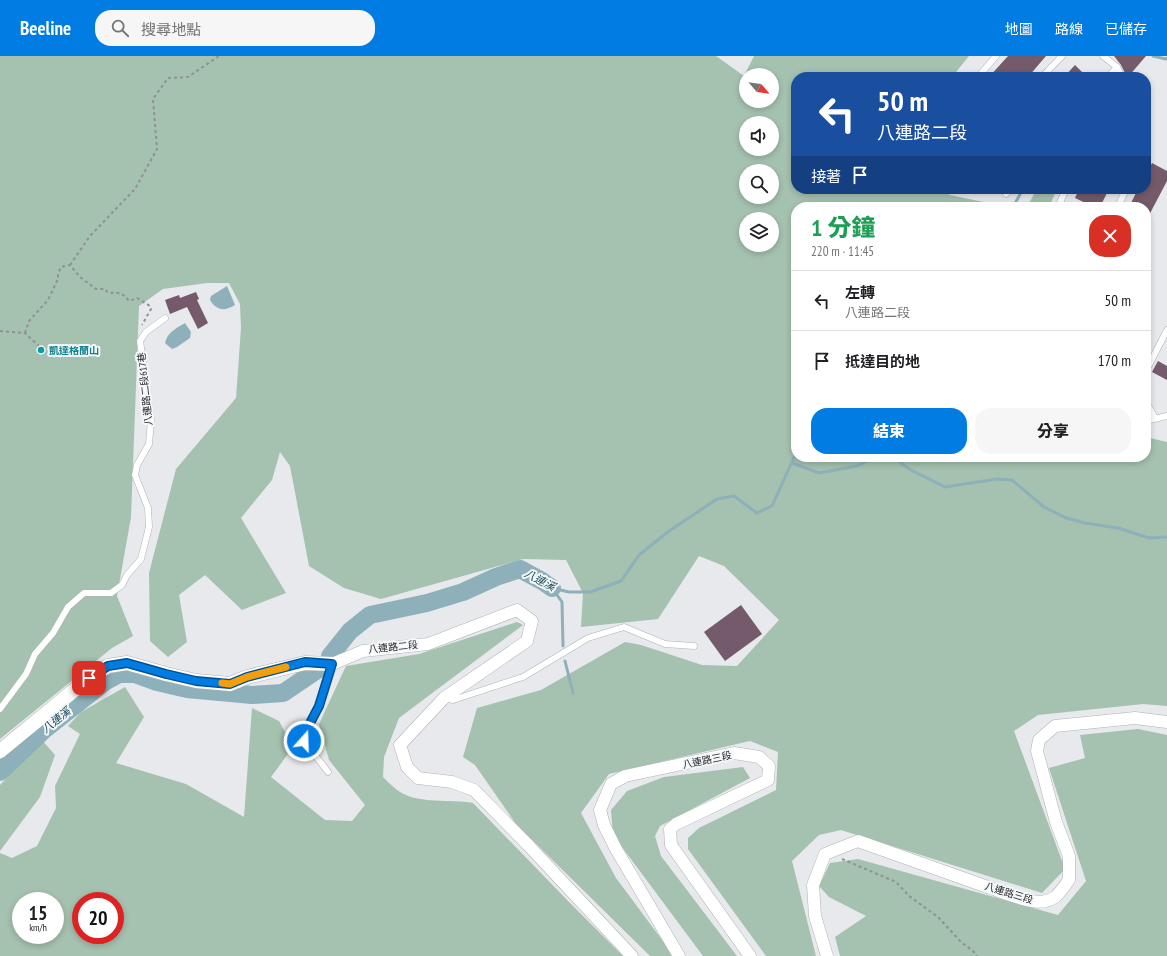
<!DOCTYPE html>
<html lang="zh-TW">
<meta charset="utf-8">
<style>
:root{--surface:#fff;--page:#f6f6f6;--text:#202124;--muted:#757577;--line:#e0e0e0;--accent:#007ce2}
body{margin:0;font-family:"PT Sans Narrow","Noto Sans TC",sans-serif;background:var(--page);color:var(--text);height:100vh;display:flex;flex-direction:column;font-size:15px;white-space:nowrap}
*{box-sizing:border-box;margin:0}
p{font-size:13px;color:var(--muted)}
.icon{flex:none;width:22px;height:22px;fill:none;stroke:currentColor;stroke-width:2;stroke-linecap:round;stroke-linejoin:round}
.map{position:relative;flex:1;overflow:hidden}
.details{position:absolute;left:791px;top:146px;width:360px;height:260px;display:flex;flex-direction:column;background:var(--surface);border-radius:16px;box-shadow:0 2px 6px #0003}
.details>*{flex:none}
.banner{position:absolute;left:791px;top:16px;width:360px;height:122px;border-radius:16px;box-shadow:0 2px 6px #0003;background:#1a4fa0;color:#fff;overflow:hidden}
.needle{width:26px;rotate:118deg}
.fabs{position:absolute;left:739px;top:12px;display:grid;gap:8px}
.fabs a{display:grid;place-items:center;width:40px;height:40px;border-radius:50%;background:var(--surface);box-shadow:0 2px 6px #0003;font-size:20px}
.speed{position:absolute;left:12px;top:836px;display:flex;gap:8px;font-size:20px;font-weight:700;text-align:center}
.speed>*{display:grid;place-content:center;width:52px;height:52px;border-radius:50%;background:var(--surface);box-shadow:0 2px 6px #0003;line-height:1}
.speed small{font-size:10px;font-weight:400}
.speed .limit{border:6px solid #d22;background:#fff;color:#111}
.pin{position:absolute;display:grid;place-items:center;width:34px;height:34px;color:#fff;margin:-17px;border-radius:8px;box-shadow:0 2px 6px #0006}
.me{position:absolute;width:44px;margin:-22px;rotate:20deg;stroke-linejoin:round;filter:drop-shadow(0 0 3px #0008)}
.turn{display:flex;align-items:center;gap:14px;height:84px;padding:0 20px;font-size:18px}
.turn .icon{width:52px;height:52px;stroke-width:2.5}
.turn b{display:block;font-size:28px;line-height:34px}
.then{display:flex;align-items:center;height:38px;padding:0 20px;background:#0003;gap:8px;font-size:15px}
.round{display:grid;place-items:center;flex:none;width:42px;height:42px;border-radius:16px;background:var(--page)}
.head{display:flex;align-items:center;justify-content:space-between;height:68px;padding:0 20px}
h1{font-size:24px;font-weight:800;line-height:30px;color:#1e9e55}
.button{display:flex;gap:8px;margin-top:auto;padding:8px 20px}
.button a{flex:1;height:46px;border-radius:16px;background:var(--accent);color:#fff;font-size:16px;font-weight:800;line-height:46px;text-align:center}
.button a+a{background:var(--page);color:var(--text)}
ul{padding:0;list-style:none}
li{display:flex;align-items:center;gap:12px;height:60px;padding:0 20px;border-top:1px solid var(--line)}
li div{flex:1}
li b{display:block;font-size:15px}
li em{font-style:normal}
header{display:flex;align-items:center;gap:24px;box-sizing:border-box;height:56px;padding:0 20px;background:var(--accent);color:#fff}
header strong{font-size:19px}
nav{display:flex;gap:22px;margin-inline-start:auto;font-size:14px}
.search{width:280px;height:36px;background:var(--page);display:flex;align-items:center;gap:10px;box-sizing:border-box;padding:0 14px;border-radius:16px;color:var(--muted);font-size:15px}
.map>svg:first-child{display:block}
</style>
<header>
<strong>Beeline</strong>
<div class="search"><svg class="icon" aria-label="search" viewBox="0 0 24 24"><circle cx="10" cy="10" r="6"/><path d="M15 15l6 6"/></svg>搜尋地點</div>
<nav><a>地圖</a><a>路線</a><a>已儲存</a></nav>
</header>
<div class="map">
<svg width="1167" height="900" viewBox="0 0 1167 900">
<rect width="100%" height="100%" fill="#e7e9ec"/>
<!-- green -->
<g fill="#a5c1af" fill-rule="evenodd">
<path d="M 0,0 L 716,0 L 744,20 L 754,0 L 969,0 L 952,21 L 796,21 L 796,133 L 940,133 L 950,139 L 1003,150 L 796,151 L 796,401 L 1146,401 L 1146,381 L 1167,386 L 1167,650 L 1143,648 L 1038,659 L 1014,675 L 1065,813 L 1042,837 L 841,774 L 819,779 L 792,805 L 816,900 L 766,900 L 688,793 L 688,782 L 699,772 L 776,734 L 778,696 L 750,685 L 609,718 L 581,757 L 616,822 L 674,900 L 650,900 L 516,768 L 475,709 L 463,701 L 477,652 L 541,634 L 625,586 L 641,589 L 702,609 L 737,610 L 779,564 L 724,510 L 699,500 L 658,563 L 581,571 L 583,537 L 566,504 L 523,503 L 381,543 L 344,532 L 309,510 L 290,410 L 280,396 L 272,424 L 241,462 L 286,537 L 242,554 L 205,519 L 179,539 L 187,586 L 168,601 L 150,585 L 149,517 L 176,413 L 236,342 L 241,272 L 240,248 L 229,227 L 207,227 L 163,233 L 139,250 L 131,461 L 117,540 L 133,580 L 112,592 L 0,683 ZM 746,19 L 772,19 L 772,45 L 746,45 ZM 746,67 L 772,67 L 772,93 L 746,93 ZM 746,115 L 772,115 L 772,141 L 746,141 ZM 746,163 L 772,163 L 772,189 L 746,189 Z"/>
<polygon points="1044,133 1057,133 1049,151 1027,151 1034,138"/>
<path d="M 517,566 L 523,569 L 399,662 L 384,701 L 383,721 C 388,726 394,732 400,736 C 419,748 450,743 473,747 L 568,845 L 623,900 L 0,900 L 0,797 L 12,802 L 37,790 L 56,752 L 55,730 L 80,678 L 68,670 L 81,656 L 125,631 L 144,661 L 116,707 L 186,728 L 244,761 L 252,652 L 279,665 L 293,691 L 271,721 L 325,764 L 352,765 L 365,749 L 329,704 L 319,668 L 346,610 L 419,598 ZM 21,845 L 55,845 L 55,879 L 21,879 ZM 81,845 L 115,845 L 115,879 L 81,879 Z"/>
<polygon points="1138,673 1167,679 1167,900 840,900 835,881 866,860 829,841 819,830 830,807 858,803 1058,859 1086,825 1049,712 1085,702 1080,679"/>
<polygon points="42,684 55,699 40,741 0,795 0,729"/>
<polygon points="743,711 750,722 660,770 655,780 661,800 737,900 703,900 613,779 611,754 627,735 664,721"/>
</g>
<!-- water -->
<g fill="#8db0bb">
<path d="M 227,230 L 235,249 C 224,256 216,254 210,244 L 211,240 Z"/>
<path d="M 185,267 L 191,276 L 190,282 L 177,291 L 172,293 L 165,287 C 167,277 176,272 185,267 Z"/>
</g>
<g fill="none" stroke-linecap="round" stroke-linejoin="round">
<!-- stream -->
<g stroke="#8db0bb" stroke-width="3">
<polyline points="1153,0 1166,3 1167,2"/>
<polyline points="1013,151 1023,133"/>
<polyline points="792,407 819,417 857,410 875,401 893,401 909,413 945,431 997,423 1012,424 1044,451 1066,462 1085,467 1118,472 1149,482 1167,481"/>
<polyline points="552,532 569,536 590,536 621,525 639,499 669,475 717,443 734,440 757,457 772,450 796,397"/>
<polyline points="552,532 562,546 563,590"/>
<polyline points="565,605 573,637"/>
</g>
<!-- river -->
<g stroke="#8db0bb" stroke-width="18">
<polyline points="330,600 350,575 370,559 427,547 463,536 496,521 520,513 542,525 552,532"/>
<polyline points="0,716 44,674 106,625 119,618 135,618 157,626 187,633 252,639 283,637 323,610"/>
</g>
</g>
<!-- building -->
<g fill="#745a6a">
<polygon points="1008,0 1046,0 1028,21 989,21"/>
<polygon points="1114,0 1146,0 1128,21 1127,21 1121,9"/>
<polygon points="1075,9 1087,21 1064,21"/>
<polygon points="1152,107 1167,115 1167,125 1146,165 1146,151 1129,151 1138,133 1146,133 1146,118"/>
<polygon points="1079,133 1109,133 1100,151 1094,151 1075,142"/>
<polygon points="196,236 199,243 197,244 208,267 198,273 187,251 170,258 165,244 179,239 180,242"/>
<polygon points="1158,305 1167,310 1167,324 1152,316"/>
<polygon points="741,549 762,578 725,605 704,576"/>
</g>
<g fill="none" stroke-linecap="round" stroke-linejoin="round">
<defs>
<g id="service">
<polyline points="1103,0 1117,11 1122,21"/>
<polyline points="978,21 996,0"/>
<polyline points="1042,21 1062,0"/>
<polyline points="1108,21 1117,11"/>
<polyline points="1146,53 1147,55 1146,79"/>
<polyline points="1006,138 1011,133"/>
<polyline points="1058,151 1066,133"/>
<polyline points="1118,151 1126,133"/>
<polyline points="1146,315 1167,274"/>
<polyline points="1146,346 1155,362"/>
<polyline points="1146,365 1167,360"/>
<polyline points="445,642 453,644 523,621 588,582 624,571 665,588 694,590"/>
<polyline points="0,653 26,618 35,598 53,577 68,551 84,537 111,537 122,529 127,519 141,503 149,471 148,452 135,419 137,409 149,388 151,364 140,285 146,276 165,262"/>
<polyline points="328,716 304,685 308,671 319,650 332,608"/>
</g>
<g id="minor">
<polyline points="332,608 363,595 428,588 517,554 532,565 527,585 444,642 400,689 407,711 418,722 452,726 474,734 529,790 632,900"/>
<polyline points="679,900 616,793 604,769 600,754 611,728 625,720 734,697 759,701 769,710 768,724 676,768 670,773 671,789 750,900"/>
<path d="M 827,900 L 815,860 L 813,829 L 825,798 L 858,785 L 1013,840 C 1026,844 1042,850 1055,841 C 1060,837 1065,829 1069,824 L 1069,800 L 1056,766 L 1037,695 L 1039,684 L 1055,670 L 1135,662 L 1167,666"/>
</g>
<polyline id="tertiary" points="0,695 89,622 108,610 127,607 166,618 196,625 230,628 247,621 305,607 332,608"/>
</defs>
<!-- service casing -->
<use href="#service" stroke="#b0b2b5" stroke-width="7"/>
<!-- minor casing -->
<use href="#minor" stroke="#b0b2b5" stroke-width="13"/>
<!-- tertiary casing -->
<use href="#tertiary" stroke="#b0b2b5" stroke-width="15"/>
<!-- path -->
<g stroke="#8f9193" stroke-width="2" stroke-dasharray="3 3" stroke-linecap="butt">
<polyline points="70,209 90,180 135,133 157,93 153,43 168,22 188,21 219,0"/>
<polyline points="0,275 25,277 44,295"/>
<path d="M 25,277 L 29,265 L 48,244 L 58,223 L 58,218 L 61,211 L 70,209 L 80,221 L 96,233 L 105,233 L 108,237 C 119,236 123,237 129,245 L 137,242 L 150,250 L 151,253 L 142,269"/>
<polyline points="842,803 896,826 909,840 938,861 961,886 973,895 977,900"/>
</g>
<!-- service -->
<use href="#service" stroke="#fff" stroke-width="6"/>
<!-- minor -->
<use href="#minor" stroke="#fff" stroke-width="12"/>
<!-- tertiary -->
<use href="#tertiary" stroke="#fff" stroke-width="14"/>
</g>
<g fill="none" stroke-linecap="round" stroke-linejoin="round">
<defs>
<polyline id="route" points="89,622 108,610 127,607 166,618 196,625 230,628 247,621 305,606 332,608 319,650 308,671 304,685"/>
</defs>
<!-- route casing -->
<use href="#route" stroke="#005193" stroke-width="10"/>
<!-- route -->
<use href="#route" stroke="#007ce2" stroke-width="7"/>
<!-- slow -->
<polyline stroke="#f59e0b" stroke-width="7" points="222,627 230,628 247,621 286,611"/>
</g>
<!-- markers -->
<circle fill="#0f9aa8" stroke="#f4f7fa" stroke-width="1.5" cx="41" cy="294" r="4"/>
<g text-anchor="middle" dominant-baseline="central" stroke-width="4" stroke-linejoin="round" paint-order="stroke">
<!-- culture labels -->
<g font-size="10" font-weight="bold" fill="#0d838f" stroke="#f4f7fa" text-anchor="start">
<text x="49" y="294">凱達格蘭山</text>
</g>
<!-- street labels -->
<g font-size="10" fill="#252627" stroke="#f4f7fa">
<text transform="translate(145 333) rotate(-96)">八連路二段617巷</text>
<text transform="translate(393 591) rotate(-6)">八連路二段</text>
<text transform="translate(707 704) rotate(-12)">八連路三段</text>
<text transform="translate(1009 837) rotate(17)">八連路三段</text>
</g>
<!-- water labels -->
<g font-size="11" font-style="italic" fill="#114552" stroke="#f4f7fa">
<text transform="translate(540 524) rotate(28)">八連溪</text>
<text transform="translate(56 664) rotate(-39)">八連溪</text>
</g>
</g>
</svg>
<div class="fabs">
<a><svg class="needle" viewBox="-14 -14 28 28"><path d="M0-13l5 13h-10z" fill="#e53935"/><path d="M0 13l5-13h-10z" fill="#757577"/></svg></a>
<a><svg class="icon" aria-label="sound" viewBox="0 0 24 24"><path d="M4 9h4l5-4v14l-5-4H4zM17 9q2 3 0 6"/></svg></a>
<a><svg class="icon" aria-label="search" viewBox="0 0 24 24"><circle cx="10" cy="10" r="6"/><path d="M15 15l6 6"/></svg></a>
<a><svg class="icon" aria-label="layers" viewBox="0 0 24 24"><path d="M12 4l9 5-9 5-9-5zM3 14l9 5 9-5"/></svg></a>
</div>
<div class="speed"><div>15<small>km/h</small></div><div class="limit">20</div></div>
<div class="pin" style="left:89px;top:622px;background:#d93025"><svg class="icon" aria-label="arrive" viewBox="0 0 24 24"><path d="M6 21V4h12l-3 4 3 4H6"/></svg></div>
<svg class="me" style="left:304px;top:685px" viewBox="-20 -20 40 40"><circle r="17" fill="#007ce2" stroke="#fff" stroke-width="3"/><path d="M0-11L8 9 0 5-8 9z" fill="#fff"/></svg>
<div class="banner">
<div class="turn"><svg class="icon" aria-label="left" viewBox="0 0 24 24"><path d="M17 20v-9H6M10 6l-5 5 5 5"/></svg><div><b>50 m</b>八連路二段</div></div>
<div class="then">接著<svg class="icon" aria-label="arrive" viewBox="0 0 24 24"><path d="M6 21V4h12l-3 4 3 4H6"/></svg></div>
</div>
<section class="details">
<div class="head"><div><h1>1 分鐘</h1><p>220 m · 11:45</p></div><a class="round" style="background:#d93025;color:#fff"><svg class="icon" aria-label="close" viewBox="0 0 24 24"><path d="M6 6l12 12M18 6L6 18"/></svg></a></div>
<ul>
<li><svg class="icon" aria-label="left" viewBox="0 0 24 24"><path d="M17 20v-9H6M10 6l-5 5 5 5"/></svg><div><b>左轉</b><p>八連路二段</p></div><em>50 m</em></li>
<li><svg class="icon" aria-label="arrive" viewBox="0 0 24 24"><path d="M6 21V4h12l-3 4 3 4H6"/></svg><div><b>抵達目的地</b></div><em>170 m</em></li>
</ul>
<div class="button"><a>結束</a><a>分享</a></div>
</section>
</div>
